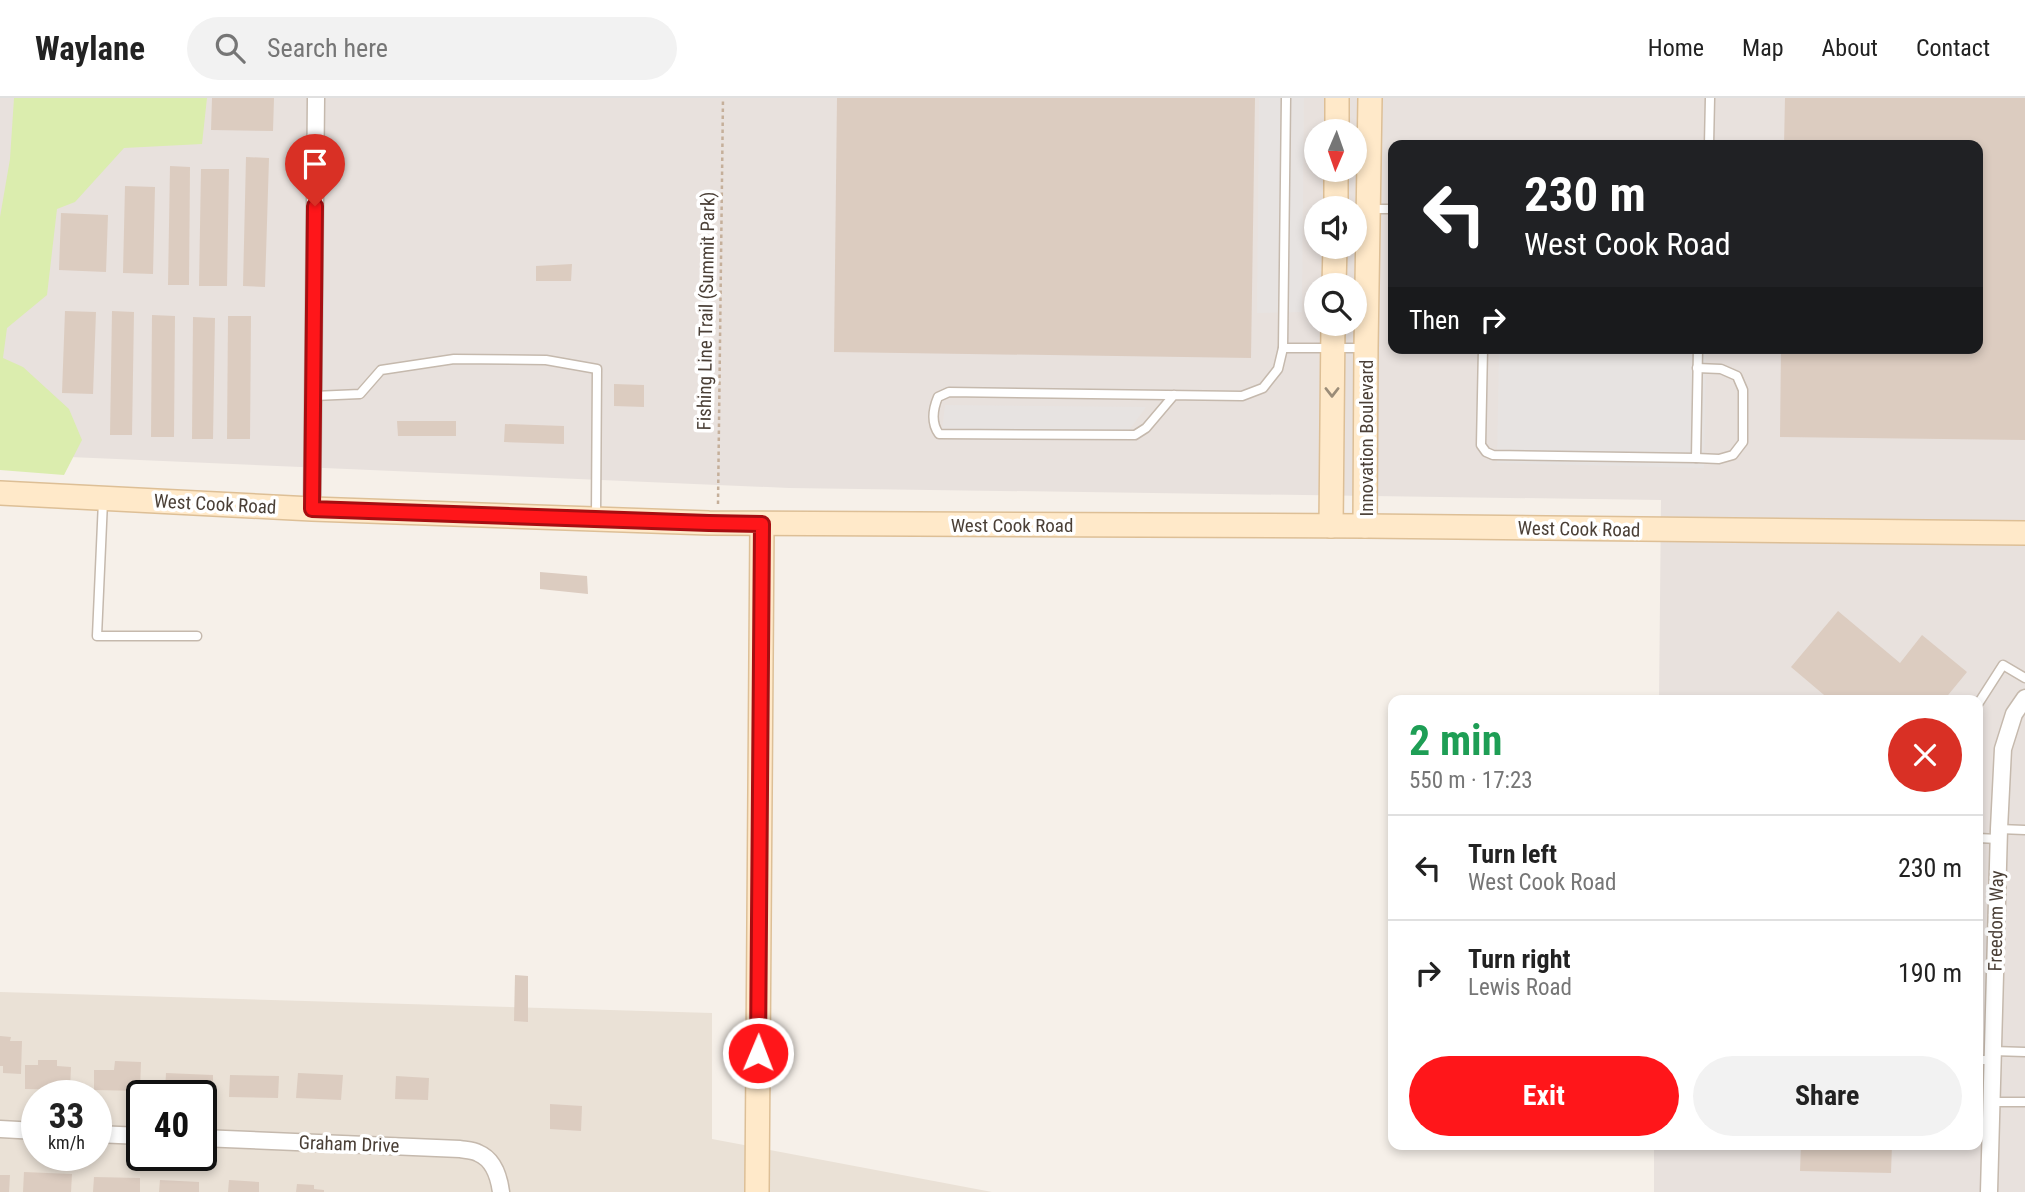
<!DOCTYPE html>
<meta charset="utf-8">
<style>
:root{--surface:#fff;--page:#f2f2f2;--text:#222;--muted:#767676;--line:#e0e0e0;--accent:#ff161a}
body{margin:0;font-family:"Roboto Condensed",sans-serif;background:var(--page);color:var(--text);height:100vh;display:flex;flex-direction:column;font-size:26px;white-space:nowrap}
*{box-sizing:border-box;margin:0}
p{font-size:23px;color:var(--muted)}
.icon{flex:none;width:38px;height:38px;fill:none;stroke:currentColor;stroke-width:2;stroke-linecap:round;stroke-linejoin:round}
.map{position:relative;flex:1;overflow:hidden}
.panel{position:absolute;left:1388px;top:597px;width:595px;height:455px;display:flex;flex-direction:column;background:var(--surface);border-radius:14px;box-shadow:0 4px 10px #0003}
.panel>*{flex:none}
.banner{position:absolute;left:1388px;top:42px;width:595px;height:214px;border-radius:14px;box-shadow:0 4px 10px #0003;background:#202124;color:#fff;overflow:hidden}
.needle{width:46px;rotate:182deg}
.tools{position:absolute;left:1304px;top:21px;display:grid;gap:14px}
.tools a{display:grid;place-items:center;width:63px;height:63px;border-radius:50%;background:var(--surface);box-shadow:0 4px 10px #0003;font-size:35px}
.speed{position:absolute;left:21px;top:982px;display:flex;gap:14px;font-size:35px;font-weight:700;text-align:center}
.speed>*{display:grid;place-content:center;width:91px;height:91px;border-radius:50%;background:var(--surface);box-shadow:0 4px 10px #0003;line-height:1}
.speed small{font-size:18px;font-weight:400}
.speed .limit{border:4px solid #111;border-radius:10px;background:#fff;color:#111}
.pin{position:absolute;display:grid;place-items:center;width:60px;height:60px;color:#fff;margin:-72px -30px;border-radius:50% 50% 50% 0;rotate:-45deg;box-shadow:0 0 7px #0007}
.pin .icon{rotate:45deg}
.me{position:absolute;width:77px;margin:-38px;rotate:1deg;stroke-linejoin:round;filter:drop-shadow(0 0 5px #0008)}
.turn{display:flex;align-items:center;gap:24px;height:147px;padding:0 21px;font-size:32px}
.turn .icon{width:91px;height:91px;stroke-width:2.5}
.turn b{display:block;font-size:49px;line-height:60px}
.then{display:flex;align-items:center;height:66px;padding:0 21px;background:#0003;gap:14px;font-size:26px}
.round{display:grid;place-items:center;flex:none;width:74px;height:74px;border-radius:37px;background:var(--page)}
.head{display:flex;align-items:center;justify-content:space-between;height:119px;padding:0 21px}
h1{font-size:42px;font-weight:700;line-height:52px;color:#1e9e55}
.cta{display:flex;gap:14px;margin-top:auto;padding:14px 21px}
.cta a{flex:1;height:80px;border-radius:42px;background:var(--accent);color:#fff;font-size:28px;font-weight:700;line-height:80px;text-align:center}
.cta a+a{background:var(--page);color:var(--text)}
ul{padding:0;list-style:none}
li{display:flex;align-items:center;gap:21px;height:105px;padding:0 21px;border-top:2px solid var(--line)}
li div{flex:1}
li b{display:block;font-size:26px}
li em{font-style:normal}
header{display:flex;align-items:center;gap:42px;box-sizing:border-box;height:98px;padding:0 35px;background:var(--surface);border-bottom:2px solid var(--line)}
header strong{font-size:33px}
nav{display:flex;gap:38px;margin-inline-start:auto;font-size:24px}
.search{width:490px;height:63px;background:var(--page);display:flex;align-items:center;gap:18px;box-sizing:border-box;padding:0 24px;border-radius:38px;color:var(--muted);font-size:26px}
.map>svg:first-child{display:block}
</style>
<header>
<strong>Waylane</strong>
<div class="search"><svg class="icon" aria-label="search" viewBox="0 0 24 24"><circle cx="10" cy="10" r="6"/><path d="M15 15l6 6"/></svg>Search here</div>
<nav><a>Home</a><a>Map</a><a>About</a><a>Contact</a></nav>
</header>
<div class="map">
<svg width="2025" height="1094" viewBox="0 0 2025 1094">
<rect width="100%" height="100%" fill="#f6f0e9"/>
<!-- residential -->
<path fill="#eae1d6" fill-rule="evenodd" d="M 0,894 L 712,915 L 712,1041 L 992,1094 L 0,1094 ZM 37,998 L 96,998 L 96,1057 L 37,1057 ZM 142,998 L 201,998 L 201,1057 L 142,1057 Z"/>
<!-- industrial -->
<path fill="#e8e1dd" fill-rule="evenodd" d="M 0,0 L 2025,0 L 2025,1094 L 1654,1094 L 1654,1047 L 1978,1046 L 1978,602 L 1659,602 L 1661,402 L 789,390 L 0,356 ZM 1316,33 L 1354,33 L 1354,72 L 1316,72 ZM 1393,47 L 1978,47 L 1978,250 L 1393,250 ZM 1316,110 L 1354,110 L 1354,149 L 1316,149 ZM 1316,187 L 1354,187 L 1354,226 L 1316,226 Z"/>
<!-- green -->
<polygon fill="#dbedae" points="14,0 207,0 202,46 124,50 75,104 57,111 47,197 7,230 3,260 23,269 69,311 82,342 64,377 0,372 0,119 10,61"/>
<!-- parking -->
<g fill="#e7e3e1">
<polygon points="1259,0 1304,0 1302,214 1257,215"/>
<polygon points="1499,250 1706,250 1704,370 1497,365"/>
<polygon points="945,307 1146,309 1127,335 942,332"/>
</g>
<!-- building -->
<g fill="#dcccc0">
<polygon points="212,0 274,0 273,33 211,32"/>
<polygon points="837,0 1255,0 1251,260 834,254"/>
<polygon points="1785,0 2025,0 2025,342 1780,339 1781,250 1978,250 1978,47 1784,47"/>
<polygon points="246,59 269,60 265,189 243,188"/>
<polygon points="170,68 190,69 189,187 168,187"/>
<polygon points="201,71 229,71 227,188 199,188"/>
<polygon points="125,88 155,89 153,176 123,175"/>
<polygon points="61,115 108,117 106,174 59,172"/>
<polygon points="572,166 571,183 536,183 536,168"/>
<polygon points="65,213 96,214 93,296 62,295"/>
<polygon points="112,213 134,214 132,337 110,337"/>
<polygon points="152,217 175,218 174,339 151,339"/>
<polygon points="228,218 251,218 250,341 227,341"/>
<polygon points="193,219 215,220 213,341 192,341"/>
<polygon points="614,286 644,287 644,309 614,308"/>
<polygon points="397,323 456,323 456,338 398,338"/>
<polygon points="505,326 564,328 564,346 504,344"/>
<polygon points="540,474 587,478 588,496 540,491"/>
<polygon points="1838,513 1900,565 1922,537 1967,574 1944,602 1830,602 1791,569"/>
<polygon points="515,877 528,878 528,924 514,923"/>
<polygon points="0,938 11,939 10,943 22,943 21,976 3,975 3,968 0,968"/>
<polygon points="38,962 57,962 57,968 71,969 70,992 25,991 25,967 38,967"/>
<polygon points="115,963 141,964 140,993 94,992 94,972 114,972"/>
<polygon points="166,975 213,977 213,997 165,995"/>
<polygon points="298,975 343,977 341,1002 296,1000"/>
<polygon points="230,977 279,978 278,1000 229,999"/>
<polygon points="396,978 429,980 428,1002 395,1001"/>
<polygon points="550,1006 582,1008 581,1033 550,1031"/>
<polygon points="1801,1046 1892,1046 1891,1075 1800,1073"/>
<polygon points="24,1074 72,1076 71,1094 23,1094"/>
<polygon points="0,1077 10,1077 9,1094 0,1094"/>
<polygon points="94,1079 140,1080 140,1094 93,1094"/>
<polygon points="160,1082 199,1084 199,1094 159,1094"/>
<polygon points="229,1082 259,1084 259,1094 228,1094"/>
<polygon points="297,1086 314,1087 314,1091 324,1092 324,1094 296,1094"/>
</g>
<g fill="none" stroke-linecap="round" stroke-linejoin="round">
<defs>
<g id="lane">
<polyline points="1709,47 1710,0"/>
<polyline points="1354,111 1393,111"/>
<polyline points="1283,250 1363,250"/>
<polyline points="1483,250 1481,347 1486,354 1493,357 1696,360 1698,250"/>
<path d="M 1174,297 L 1146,330 L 1135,337 L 939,336 C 931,325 933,311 938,299 L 949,294 L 1242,298 L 1263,290 L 1278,271 L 1283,250 L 1286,0"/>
<polyline points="314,298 360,296 381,272 454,261 546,262 597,271 596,418"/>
<polyline points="1696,360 1719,361 1733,357 1743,344 1743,292 1737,278 1721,271 1697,270"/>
<polyline points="103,403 97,538 197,538"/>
<polyline points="1978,606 2003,567 2025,580"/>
<polyline points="1999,731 2025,732"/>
<polyline points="1978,740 1998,741"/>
<polyline points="1993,953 2025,954"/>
<polyline points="1978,962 1993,962"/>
<polyline points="1992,1004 2025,1004"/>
</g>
<g id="street">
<polyline points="312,411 316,0"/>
<polyline points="0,1031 37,1033"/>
<polyline points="96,1036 142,1038"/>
<path d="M 201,1040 L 460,1051 C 465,1052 473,1052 478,1055 C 493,1061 499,1079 501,1094"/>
<polyline points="1989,1094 1999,731 2003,651 2014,616 2025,600"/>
</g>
<g id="secondary">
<polyline points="1337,33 1337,0"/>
<polyline points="1336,110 1336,72"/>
<polyline points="1334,187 1335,149"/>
<polyline points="0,395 312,411 709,425 1365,428 2025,435"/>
<polyline points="1331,428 1333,226"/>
<polyline points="1365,428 1366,250 1370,0"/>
<polyline points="757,1094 762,426"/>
</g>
</defs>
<!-- lane casing -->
<use href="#lane" stroke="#c5b9ad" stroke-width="11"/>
<!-- street casing -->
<use href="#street" stroke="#c5b9ad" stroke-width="19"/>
<!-- secondary casing -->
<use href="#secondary" stroke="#ddbf96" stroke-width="26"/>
<!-- path -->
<polyline stroke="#c5af9a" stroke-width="2.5" stroke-dasharray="3.5 3.5" stroke-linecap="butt" points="718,406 723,0"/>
<!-- lane -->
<use href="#lane" stroke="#fff" stroke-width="8"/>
<!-- street -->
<use href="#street" stroke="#fff" stroke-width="16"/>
<!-- secondary -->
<use href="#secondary" stroke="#ffe9c9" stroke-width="23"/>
</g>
<!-- one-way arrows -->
<defs><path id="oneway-chevron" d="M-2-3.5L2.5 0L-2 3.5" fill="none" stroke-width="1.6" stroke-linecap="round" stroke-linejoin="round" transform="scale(1.75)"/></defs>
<use stroke="#9b8c78" href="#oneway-chevron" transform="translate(1332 294) rotate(90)"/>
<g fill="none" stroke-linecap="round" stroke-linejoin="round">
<defs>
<polyline id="route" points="315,108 312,411 709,425 762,426 758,955"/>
</defs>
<!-- route casing -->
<use href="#route" stroke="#a60e11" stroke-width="18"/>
<!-- route -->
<use href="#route" stroke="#ff161a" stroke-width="12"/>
</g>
<g text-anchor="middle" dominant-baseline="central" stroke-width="7" stroke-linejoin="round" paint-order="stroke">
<!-- street labels -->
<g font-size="19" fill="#4a3f36" stroke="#fff">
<text transform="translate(706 213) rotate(-89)">Fishing Line Trail (Summit Park)</text>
<text transform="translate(1366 340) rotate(-90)">Innovation Boulevard</text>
<text transform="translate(215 406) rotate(3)">West Cook Road</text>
<text x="1012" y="427">West Cook Road</text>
<text transform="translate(1579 431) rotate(1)">West Cook Road</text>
<text transform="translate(1996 823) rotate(-89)">Freedom Way</text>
<text transform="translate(349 1046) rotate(2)">Graham Drive</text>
</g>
</g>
</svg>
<div class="tools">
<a><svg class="needle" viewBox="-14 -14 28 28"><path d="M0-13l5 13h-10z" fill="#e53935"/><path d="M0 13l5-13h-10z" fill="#767676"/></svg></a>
<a><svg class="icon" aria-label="sound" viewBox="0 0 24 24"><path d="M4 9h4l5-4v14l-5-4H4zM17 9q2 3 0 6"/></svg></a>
<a><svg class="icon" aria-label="search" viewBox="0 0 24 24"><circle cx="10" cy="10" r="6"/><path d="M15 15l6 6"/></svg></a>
</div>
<div class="speed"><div>33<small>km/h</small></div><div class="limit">40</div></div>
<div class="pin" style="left:315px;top:108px;background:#d93025"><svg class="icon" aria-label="arrive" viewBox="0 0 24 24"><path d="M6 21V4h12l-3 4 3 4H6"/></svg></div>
<svg class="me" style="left:758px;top:955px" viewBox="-20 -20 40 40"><circle r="17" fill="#ff161a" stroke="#fff" stroke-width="3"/><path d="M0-11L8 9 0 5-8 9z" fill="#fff"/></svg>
<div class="banner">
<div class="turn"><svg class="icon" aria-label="left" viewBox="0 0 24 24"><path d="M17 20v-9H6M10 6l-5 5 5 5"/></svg><div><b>230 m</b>West Cook Road</div></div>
<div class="then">Then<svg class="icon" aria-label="right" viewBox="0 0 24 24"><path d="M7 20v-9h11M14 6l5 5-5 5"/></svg></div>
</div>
<section class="panel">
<div class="head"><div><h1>2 min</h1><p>550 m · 17:23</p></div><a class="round" style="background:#d93025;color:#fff"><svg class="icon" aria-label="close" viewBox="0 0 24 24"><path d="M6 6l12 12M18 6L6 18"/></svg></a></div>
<ul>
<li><svg class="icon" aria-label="left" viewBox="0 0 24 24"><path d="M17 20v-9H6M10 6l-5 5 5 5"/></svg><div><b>Turn left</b><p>West Cook Road</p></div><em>230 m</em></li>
<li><svg class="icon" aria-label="right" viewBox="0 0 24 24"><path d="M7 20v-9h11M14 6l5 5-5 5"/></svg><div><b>Turn right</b><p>Lewis Road</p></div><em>190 m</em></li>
</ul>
<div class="cta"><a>Exit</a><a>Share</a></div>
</section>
</div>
